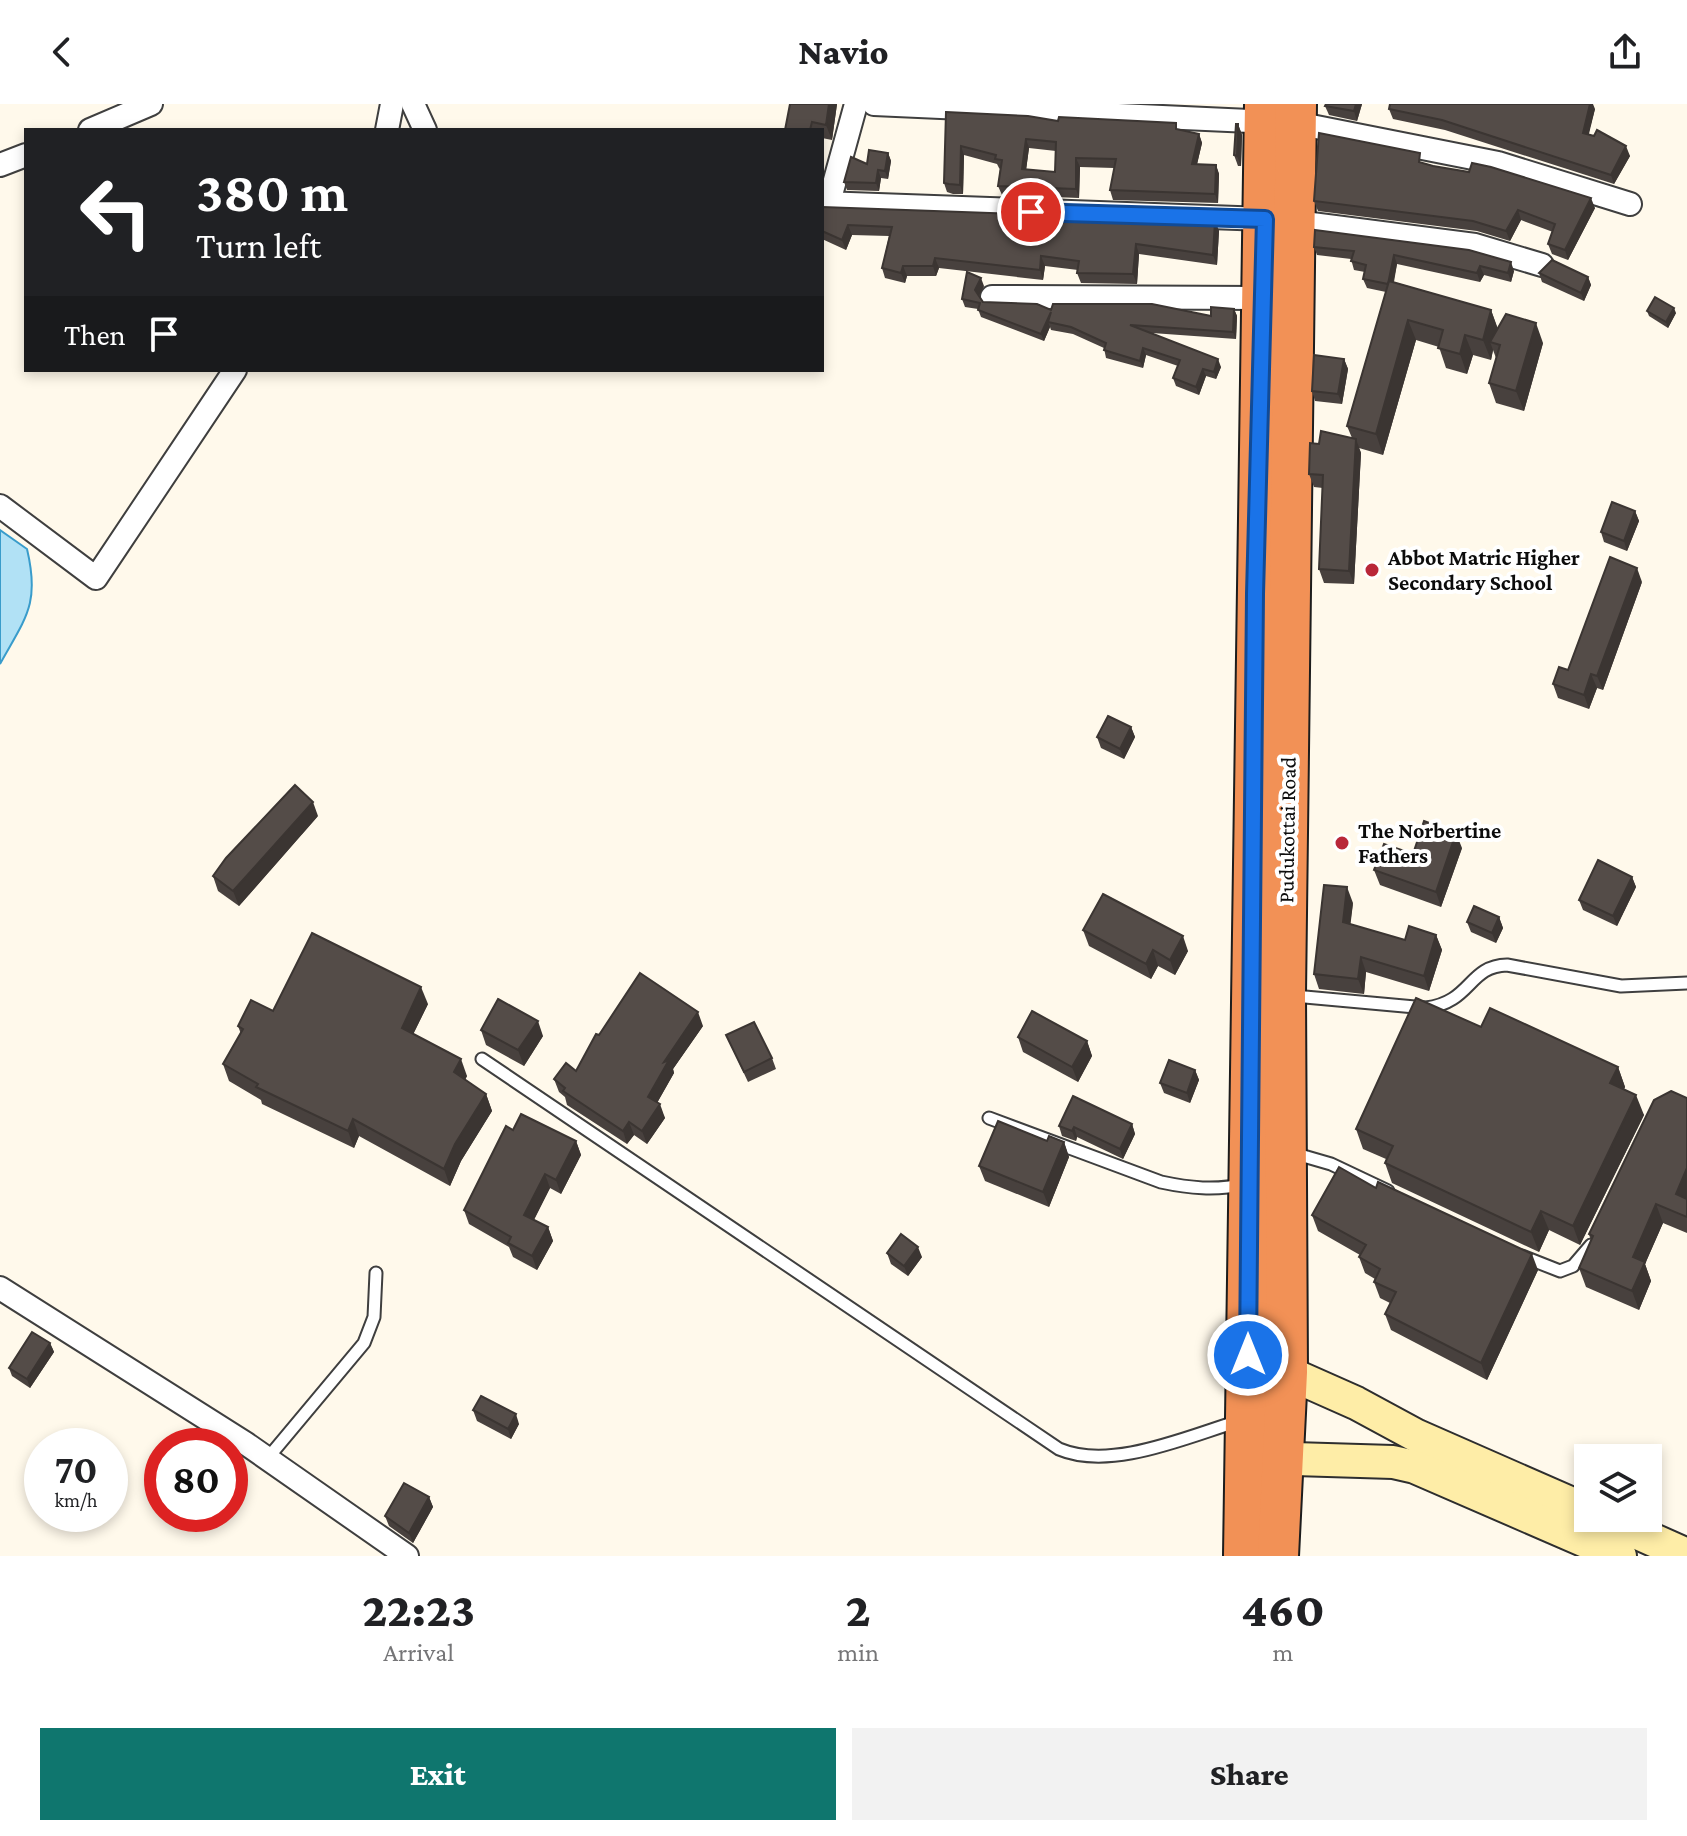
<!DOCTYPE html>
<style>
:root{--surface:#fff;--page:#f2f2f2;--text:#202124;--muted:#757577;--accent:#0f766e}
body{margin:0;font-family:"Crimson Pro",serif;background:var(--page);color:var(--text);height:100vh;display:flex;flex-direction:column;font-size:30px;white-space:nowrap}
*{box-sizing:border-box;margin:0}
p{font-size:26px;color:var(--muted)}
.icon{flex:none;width:44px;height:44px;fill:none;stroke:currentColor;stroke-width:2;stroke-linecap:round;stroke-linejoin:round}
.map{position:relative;height:1452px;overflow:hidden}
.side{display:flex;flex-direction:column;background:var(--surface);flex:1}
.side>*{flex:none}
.banner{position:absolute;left:24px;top:24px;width:800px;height:244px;border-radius:0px;box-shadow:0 4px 12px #0003;background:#202124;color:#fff;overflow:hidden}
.buttons{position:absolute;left:1574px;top:1340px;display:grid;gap:16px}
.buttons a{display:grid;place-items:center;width:88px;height:88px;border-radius:0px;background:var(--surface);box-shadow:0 4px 12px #0003;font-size:40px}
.speed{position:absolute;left:24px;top:1324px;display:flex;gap:16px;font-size:40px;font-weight:700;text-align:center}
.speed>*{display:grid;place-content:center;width:104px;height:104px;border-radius:50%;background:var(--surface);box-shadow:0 4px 12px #0003;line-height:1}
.speed small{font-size:20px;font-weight:400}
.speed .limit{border:12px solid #d22;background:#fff;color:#111}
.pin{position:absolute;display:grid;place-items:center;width:68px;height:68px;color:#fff;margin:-34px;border:4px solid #fff;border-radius:50%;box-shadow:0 2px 8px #0007}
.me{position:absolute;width:88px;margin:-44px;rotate:0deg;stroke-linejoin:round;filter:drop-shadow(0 0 6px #0008)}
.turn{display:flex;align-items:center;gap:28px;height:168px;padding:0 40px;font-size:36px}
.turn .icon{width:104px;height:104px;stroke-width:2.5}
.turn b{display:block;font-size:56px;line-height:68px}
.then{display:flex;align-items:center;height:76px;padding:0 40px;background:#0003;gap:16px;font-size:30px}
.eta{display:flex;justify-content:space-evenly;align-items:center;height:136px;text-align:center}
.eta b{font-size:48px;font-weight:800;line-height:56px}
.action{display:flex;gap:16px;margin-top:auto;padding:16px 40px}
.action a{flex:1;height:92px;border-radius:0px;background:var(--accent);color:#fff;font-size:32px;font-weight:800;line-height:92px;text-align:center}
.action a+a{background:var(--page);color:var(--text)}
header{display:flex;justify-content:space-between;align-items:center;height:104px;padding:0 40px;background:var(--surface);font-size:36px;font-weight:800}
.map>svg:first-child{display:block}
</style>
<header><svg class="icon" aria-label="back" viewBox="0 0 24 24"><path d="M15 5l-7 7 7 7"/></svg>Navio<svg class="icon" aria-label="share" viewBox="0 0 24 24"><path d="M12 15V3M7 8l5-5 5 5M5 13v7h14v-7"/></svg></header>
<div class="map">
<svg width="1687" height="1452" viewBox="0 0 1687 1452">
<rect width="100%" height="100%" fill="#fff9eb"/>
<!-- water -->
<path fill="#b1e1f5" stroke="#399ccb" stroke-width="2" d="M 0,426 L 27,445 C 40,500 26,513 0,560 Z"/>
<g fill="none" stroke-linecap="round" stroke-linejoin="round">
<defs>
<g id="lane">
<path d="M 1294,892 L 1426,904 C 1472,898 1468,862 1507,861 L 1621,882 L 1687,879"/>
<path d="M 482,955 L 1059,1345 C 1111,1367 1186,1333 1239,1317"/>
<path d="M 989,1014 L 1161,1078 C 1189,1084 1216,1087 1244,1080"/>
<polyline points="1293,1049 1331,1060 1388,1087"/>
<polyline points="1522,1152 1560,1167 1573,1162 1591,1141"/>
<polyline points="267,1355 364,1239 374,1213 376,1169"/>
</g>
<g id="street">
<polyline points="413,0 425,26"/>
<polyline points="874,0 1296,19 1498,59 1630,100"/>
<polyline points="90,26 151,0"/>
<polyline points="387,26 392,0"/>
<polyline points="0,61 26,51"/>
<polyline points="829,98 856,0"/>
<polyline points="822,99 1265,115"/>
<polyline points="1296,118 1475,141 1542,161"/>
<polyline points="992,193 1263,194"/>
<polyline points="0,402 96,474 235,266"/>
<polyline points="0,1184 245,1339 407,1452"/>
</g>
<g id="secondary">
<polyline points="1268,1260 1356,1299 1417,1332 1588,1407"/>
<polyline points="1262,1354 1393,1358 1415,1363 1620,1452"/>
<polyline points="1604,1414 1687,1451"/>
</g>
<g id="highway">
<polyline points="1244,1452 1265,0"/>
<polyline points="1278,1452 1287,1268 1285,891 1296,0"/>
</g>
</defs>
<!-- lane casing -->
<use href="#lane" stroke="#3f3f3f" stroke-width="15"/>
<!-- street casing -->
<use href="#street" stroke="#3f3f3f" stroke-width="26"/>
<!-- secondary casing -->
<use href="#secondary" stroke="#2e2e2e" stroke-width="36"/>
<!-- highway casing -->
<use href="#highway" stroke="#1d1d1d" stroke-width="44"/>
<!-- lane -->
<use href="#lane" stroke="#fff" stroke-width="11"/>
<!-- street -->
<use href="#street" stroke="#fff" stroke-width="22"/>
<!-- secondary -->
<use href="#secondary" stroke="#feeda7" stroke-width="32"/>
<!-- highway -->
<use href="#highway" stroke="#f29156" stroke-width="40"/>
</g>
<!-- wall -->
<g fill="#48413e" fill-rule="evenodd">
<polygon points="837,0 832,36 822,34 822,26 785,26"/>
<polygon points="1362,0 1357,17 1329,11 1325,2"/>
<polygon points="1389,5 1595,5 1588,31 1630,52 1614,80 1445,26 1393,15"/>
<path d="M 946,8 L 1178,26 L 1199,30 L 1202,39 L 1197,60 L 1216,61 L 1219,70 L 1218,99 L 1113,96 L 1110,86 L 1114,64 L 1080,63 L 1079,94 L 1002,91 L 998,82 L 1000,65 L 999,64 L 997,60 L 964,51 L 963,90 L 953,90 L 947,88 L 944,79 ZM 1029,44 L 1056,47 L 1055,68 L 1026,66 Z"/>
<polygon points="1238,20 1242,31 1241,62 1238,62 1234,51"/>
<polygon points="888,49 891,57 888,75 881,74 879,87 847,86 844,78 867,60"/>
<polygon points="1424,59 1595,104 1568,156 1552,150 1548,140 1553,128 1521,116 1510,137 1477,127 1318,107 1314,97"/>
<polygon points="822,103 1215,117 1219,127 1217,161 1139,150 1137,180 1081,179 1077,169 1078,166 1045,162 1043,176 939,164 936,172 907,172 905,179 885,174 882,164 889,132 852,131 846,146 822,135"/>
<polygon points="1315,126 1514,167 1511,178 1484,171 1480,178 1397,160 1394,178 1491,206 1498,225 1543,239 1524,307 1496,299 1489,279 1496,254 1493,246 1491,256 1473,251 1467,270 1446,264 1439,243 1416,236 1383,351 1359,344 1361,349 1354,480 1324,479 1319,465 1323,384 1314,383 1309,370 1319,340 1352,334 1347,322 1386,188 1367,184 1363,175 1365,168 1354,166 1351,155 1317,151 1314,143"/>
<polygon points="1539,169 1588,173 1591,181 1584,197 1542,178"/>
<polygon points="984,182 979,192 983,198 1051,206 1211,212 1234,205 1237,212 1236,235 1152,229 1221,263 1216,275 1206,272 1199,291 1176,282 1173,274 1178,262 1146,251 1143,264 1106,254 1104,244 1073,230 1051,226 1050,223 1044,237 981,213 978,205 965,203 962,195"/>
<polygon points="1647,207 1676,209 1668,224 1649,212"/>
<polygon points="1344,255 1348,265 1342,300 1315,297 1312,287"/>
<polygon points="1635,407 1639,417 1627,447 1604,438 1601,428"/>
<polygon points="1642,478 1603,586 1597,584 1589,605 1558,594 1553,580 1568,566"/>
<polygon points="1131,623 1135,633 1124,655 1101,644 1097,633"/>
<polygon points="318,712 239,802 218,787 213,772"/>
<polygon points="1462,744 1441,803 1380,781 1374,766 1413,750"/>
<polygon points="1632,773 1636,783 1617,822 1583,806 1579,796"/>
<polygon points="1353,799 1350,820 1405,836 1436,831 1442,846 1429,887 1366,868 1364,890 1319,885 1314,870"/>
<polygon points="1499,813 1503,824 1496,839 1471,828 1467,818"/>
<polygon points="1083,826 1188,847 1175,871 1158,862 1151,875 1089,842"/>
<polygon points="428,900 413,930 467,972 465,976 486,990 492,1007 461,1057 450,1082 359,1032 354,1044 262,1000 261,996 229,977 223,960 241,930 238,922 273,907"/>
<polygon points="703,922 673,965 674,969 657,999 665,1014 647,1040 634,1031 627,1040 567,1001 565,993 559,988 554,975 576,967 599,931"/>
<polygon points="1481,923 1618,963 1625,983 1624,985 1644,1011 1580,1141 1549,1126 1539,1148 1392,1079 1385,1059 1386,1055 1363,1045 1356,1025"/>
<polygon points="481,926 543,932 524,962 486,941"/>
<polygon points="726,931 772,954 776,965 748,978"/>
<polygon points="1018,933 1087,937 1092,952 1078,978 1023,948"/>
<polygon points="1195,966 1199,976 1190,999 1164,989 1160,979"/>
<polygon points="1687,994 1687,1129 1663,1119 1645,1160 1651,1177 1639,1206 1586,1183 1579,1164 1591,1137 1589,1130"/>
<polygon points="1132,1020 1135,1030 1123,1055 1077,1033 1076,1037 1062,1032 1059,1022"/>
<polygon points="513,1026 576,1037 581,1051 561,1090 550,1084 534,1116 548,1123 553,1137 537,1166 513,1153 509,1143 469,1120 464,1106"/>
<polygon points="1047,1037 1064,1038 1069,1053 1049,1103 985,1077 979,1062"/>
<polygon points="1376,1084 1538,1166 1487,1276 1391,1226 1385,1210 1390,1199 1380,1194 1374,1178 1375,1175 1365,1169 1359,1153 1360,1151 1318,1127 1312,1111"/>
<polygon points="887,1149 922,1153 908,1172 891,1160"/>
<polygon points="50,1239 54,1248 30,1284 12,1272 9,1264"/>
<polygon points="473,1306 519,1320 511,1335 477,1317"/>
<polygon points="429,1393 433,1403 413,1439 389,1422 385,1412"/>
</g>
<!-- shaded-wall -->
<g fill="#3b3532">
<polygon points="829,0 837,0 832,36 826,21"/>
<polygon points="1356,0 1362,0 1357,17 1354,7"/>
<polygon points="1590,0 1593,0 1595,5 1587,38 1583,29"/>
<polygon points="1238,20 1242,31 1241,62 1237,52"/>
<polygon points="1199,30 1202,39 1195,69 1192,60"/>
<polygon points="1026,35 1029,44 1025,74 1022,65"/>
<polygon points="961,42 964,51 963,90 960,81"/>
<polygon points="1626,42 1630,52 1614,80 1611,71"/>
<polygon points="888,49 891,57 888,75 885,67"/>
<polygon points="1076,54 1080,63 1079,94 1076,85"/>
<polygon points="1216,61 1219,70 1218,99 1215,90"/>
<polygon points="878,66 881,74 879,87 876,79"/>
<polygon points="1591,94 1595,104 1568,156 1565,146"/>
<polygon points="1518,106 1521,116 1510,137 1506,127"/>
<polygon points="1215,117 1219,127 1217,161 1213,151"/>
<polygon points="848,121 852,131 846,146 842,136"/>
<polygon points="1136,140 1139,150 1137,180 1133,170"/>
<polygon points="1394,151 1397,160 1391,189 1388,180"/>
<polygon points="1041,152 1045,162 1043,176 1040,166"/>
<polygon points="935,154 939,164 936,172 933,162"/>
<polygon points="1511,158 1514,167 1511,178 1508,169"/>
<polygon points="903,162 907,172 905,179 901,169"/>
<polygon points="1480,162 1484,171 1480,178 1477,169"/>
<polygon points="1588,173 1591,181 1584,197 1581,189"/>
<polygon points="981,174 984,182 978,194 975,186"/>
<polygon points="1674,204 1676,209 1668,224 1666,218"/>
<polygon points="1234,205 1237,212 1236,235 1233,228"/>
<polygon points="1491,206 1498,226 1490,238 1493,246 1491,256 1483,236"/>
<polygon points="1051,208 1048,218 1050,223 1044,237 1041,230"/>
<polygon points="1408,216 1416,236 1383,351 1376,330"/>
<polygon points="1536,219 1543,239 1524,307 1516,287"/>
<polygon points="1465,231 1473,251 1467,270 1460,250"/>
<polygon points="1143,244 1146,251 1143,264 1140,257"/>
<polygon points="1218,255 1221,263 1216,275 1214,268"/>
<polygon points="1344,255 1348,265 1342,300 1338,290"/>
<polygon points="1203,265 1206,272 1199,291 1196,283"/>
<polygon points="1356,335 1361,349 1354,480 1349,467"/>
<polygon points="1635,407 1639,417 1627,447 1624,437"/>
<polygon points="1637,464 1642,478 1603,586 1597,572"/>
<polygon points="1591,570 1597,584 1589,605 1584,591"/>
<polygon points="1131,623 1135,633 1124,655 1120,645"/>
<polygon points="313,698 318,712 239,802 233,787"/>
<polygon points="1456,729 1462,744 1441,803 1436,788"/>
<polygon points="1632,773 1636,783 1617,822 1613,812"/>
<polygon points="1347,783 1353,799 1349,833 1343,818"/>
<polygon points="1499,813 1503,824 1496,839 1492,829"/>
<polygon points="1436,831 1442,846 1429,887 1424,872"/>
<polygon points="1183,832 1188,847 1175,871 1170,856"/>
<polygon points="1153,846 1158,862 1151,875 1146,860"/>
<polygon points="1361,853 1366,868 1364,890 1358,875"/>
<polygon points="421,883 428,900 408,941 402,924"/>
<polygon points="698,908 703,922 673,965 674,969 653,1006 648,993 664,958"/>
<polygon points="538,917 543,932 524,962 518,946"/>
<polygon points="1087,937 1092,952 1078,978 1072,963"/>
<polygon points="461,955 467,972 460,985 454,968"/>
<polygon points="1618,963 1625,983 1618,999 1610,979"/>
<polygon points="1195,966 1199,976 1190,999 1187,989"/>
<polygon points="486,990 492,1007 461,1057 450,1082 444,1065 455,1040"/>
<polygon points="1636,991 1644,1011 1580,1141 1573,1122"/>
<polygon points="660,1000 665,1014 647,1040 642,1027"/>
<polygon points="353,1015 359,1032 354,1044 348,1027"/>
<polygon points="629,1018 634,1031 627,1040 623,1027"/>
<polygon points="1132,1020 1135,1030 1123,1055 1120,1045"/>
<polygon points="1074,1023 1077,1033 1076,1037 1072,1027"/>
<polygon points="576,1037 581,1051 561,1090 556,1076"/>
<polygon points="1064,1038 1069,1053 1049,1103 1043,1088"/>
<polygon points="1687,1064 1687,1098 1676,1090"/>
<polygon points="545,1070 550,1084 529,1125 524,1111"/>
<polygon points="1656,1100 1663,1119 1645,1160 1651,1177 1639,1206 1632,1187 1633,1153"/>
<polygon points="1541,1107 1549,1126 1539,1148 1531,1128"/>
<polygon points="548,1123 553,1137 537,1166 532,1152"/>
<polygon points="918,1143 922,1153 908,1172 904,1162"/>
<polygon points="1532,1150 1538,1166 1487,1276 1481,1259"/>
<polygon points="50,1239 54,1248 30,1284 27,1275"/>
<polygon points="516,1310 519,1320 511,1335 508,1325"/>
<polygon points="429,1393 433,1403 413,1439 409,1429"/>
</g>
<!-- building -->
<g fill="#544c48" stroke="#3b3532" stroke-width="2" fill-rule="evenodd">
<polygon points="790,0 829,0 826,21 812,18 810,26 785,26"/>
<polygon points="1326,0 1356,0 1354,7 1325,2"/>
<polygon points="1390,0 1590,0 1583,29 1594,32 1597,26 1626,42 1611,71 1442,16 1389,5"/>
<path d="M 946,8 L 1028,12 L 1058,17 L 1059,13 L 1176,19 L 1176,25 L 1199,30 L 1192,60 L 1216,61 L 1215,90 L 1110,86 L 1116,55 L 1076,54 L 1076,85 L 998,82 L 1002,56 L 995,55 L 996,51 L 961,42 L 960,81 L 949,80 L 944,79 ZM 1026,35 L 1056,38 L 1055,68 L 1022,65 Z"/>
<polygon points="1236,20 1238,20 1237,52 1234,51"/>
<polygon points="1319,29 1420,49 1419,58 1433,62 1469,68 1472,59 1491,63 1591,94 1565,146 1548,140 1555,120 1518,106 1506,127 1473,117 1314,97"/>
<polygon points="869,46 888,49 885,67 878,66 876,79 844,78 851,53 867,60"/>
<polygon points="822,103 1215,117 1213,151 1136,140 1133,170 1077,169 1079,157 1041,152 1040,166 935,154 933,162 903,162 901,169 882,164 892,123 848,121 842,136 822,127"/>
<polygon points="1315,126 1469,146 1511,158 1508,169 1480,162 1477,169 1394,151 1388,180 1363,175 1366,161 1351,157 1354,147 1314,143"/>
<polygon points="1552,156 1588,173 1581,189 1539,169"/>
<polygon points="967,168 981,174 975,186 983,198 1037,200 1051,206 1053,200 1152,200 1211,212 1211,203 1234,205 1233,228 1130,221 1218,255 1214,268 1203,265 1196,283 1173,274 1180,256 1143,244 1140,257 1104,246 1106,239 1071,223 1048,218 1051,208 1041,230 978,206 980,199 962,195"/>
<polygon points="1389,177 1491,206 1483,236 1465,231 1460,250 1438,244 1443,226 1408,216 1376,330 1347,322"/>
<polygon points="1655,193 1674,204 1666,218 1647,207"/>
<polygon points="1506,210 1536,219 1516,287 1489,279 1500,241 1490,238"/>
<polygon points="1314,251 1344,255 1338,290 1312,287"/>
<polygon points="1321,327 1356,335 1349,467 1319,465 1323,371 1309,370 1310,339 1319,340"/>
<polygon points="1612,398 1635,407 1624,437 1601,428"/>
<polygon points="1610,453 1637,464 1597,572 1591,570 1584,591 1553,580 1559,563 1568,566"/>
<polygon points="1108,612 1131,623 1120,645 1097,633"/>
<polygon points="295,681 313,698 233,787 213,772 226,754"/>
<polygon points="1424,717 1456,729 1436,788 1374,766 1384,740 1413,750"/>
<polygon points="1598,756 1632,773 1613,812 1579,796"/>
<polygon points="1324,781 1347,783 1343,818 1405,836 1409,822 1436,831 1424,872 1361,853 1358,875 1314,870"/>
<polygon points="1103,790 1183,832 1170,856 1153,846 1146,860 1083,826"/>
<polygon points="1474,802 1499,813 1492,829 1467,818"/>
<polygon points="312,829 421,883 402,924 461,955 454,968 486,990 455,1040 444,1065 353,1015 348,1027 256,983 258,980 223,960 243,925 238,922 251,896 273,907"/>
<polygon points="640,869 698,908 664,958 669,956 648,993 660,1000 642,1027 629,1018 623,1027 563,987 565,984 554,975 566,959 576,967 596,930 599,931"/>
<polygon points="1416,894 1481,923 1490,904 1618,963 1610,979 1636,991 1573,1122 1541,1107 1531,1128 1385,1059 1393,1042 1356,1025"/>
<polygon points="498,895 538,917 518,946 481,926"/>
<polygon points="1032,907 1087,937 1072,963 1018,933"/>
<polygon points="754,918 772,954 744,968 726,931"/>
<polygon points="1169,956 1195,966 1187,989 1160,979"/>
<polygon points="1671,987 1687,994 1687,1064 1676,1090 1687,1095 1687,1113 1656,1100 1633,1153 1645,1158 1632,1187 1579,1164 1593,1132 1589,1130 1654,996"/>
<polygon points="1073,992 1132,1020 1120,1045 1074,1023 1072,1027 1059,1022"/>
<polygon points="521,1010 576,1037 556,1076 545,1070 524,1111 548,1123 532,1152 508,1139 511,1133 464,1106 506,1022 513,1026"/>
<polygon points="998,1017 1047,1037 1049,1032 1064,1038 1043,1088 979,1062"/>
<polygon points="1339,1063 1376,1084 1378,1078 1532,1150 1481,1259 1385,1210 1396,1188 1374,1178 1380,1165 1359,1153 1366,1141 1312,1111"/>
<polygon points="901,1130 918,1143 904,1162 887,1149"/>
<polygon points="32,1228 50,1239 27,1275 9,1264"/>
<polygon points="481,1292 516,1310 508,1325 473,1306"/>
<polygon points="404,1379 429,1393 409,1429 385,1412"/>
</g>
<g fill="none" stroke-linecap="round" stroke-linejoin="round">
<defs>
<polyline id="route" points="1031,108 1265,115 1255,490 1248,1251"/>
</defs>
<!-- route casing -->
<use href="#route" stroke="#114b97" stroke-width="20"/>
<!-- route -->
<use href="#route" stroke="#1a73e8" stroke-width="14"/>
</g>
<!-- markers -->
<g fill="#b92739" stroke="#fff" stroke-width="3">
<circle cx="1372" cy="466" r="8"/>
<circle cx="1342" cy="739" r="8"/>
</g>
<g text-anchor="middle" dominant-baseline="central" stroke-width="8" stroke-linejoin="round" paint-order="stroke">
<!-- poi labels -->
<g font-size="22" font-weight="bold" fill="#0c0c0c" stroke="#fff" text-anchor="start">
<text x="1388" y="453">Abbot Matric Higher<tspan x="1388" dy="25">Secondary School</tspan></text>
<text x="1358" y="726">The Norbertine<tspan x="1358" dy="25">Fathers</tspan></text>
</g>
<!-- street labels -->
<g font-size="22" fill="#0c0c0c" stroke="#fff">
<text transform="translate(1287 726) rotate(-89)">Pudukottai Road</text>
</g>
</g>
</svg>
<div class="buttons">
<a><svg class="icon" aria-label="layers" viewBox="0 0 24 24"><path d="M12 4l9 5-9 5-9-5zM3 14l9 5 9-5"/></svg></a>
</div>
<div class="speed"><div>70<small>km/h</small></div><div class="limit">80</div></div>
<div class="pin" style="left:1031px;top:108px;background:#d93025"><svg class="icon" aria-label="arrive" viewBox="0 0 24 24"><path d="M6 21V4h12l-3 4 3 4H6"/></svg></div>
<svg class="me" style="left:1248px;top:1251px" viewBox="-20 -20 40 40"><circle r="17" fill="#1a73e8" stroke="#fff" stroke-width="3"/><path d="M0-11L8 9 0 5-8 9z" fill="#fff"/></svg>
<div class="banner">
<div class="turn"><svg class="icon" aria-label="left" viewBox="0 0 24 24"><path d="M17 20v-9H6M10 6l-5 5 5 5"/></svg><div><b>380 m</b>Turn left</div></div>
<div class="then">Then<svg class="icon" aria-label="arrive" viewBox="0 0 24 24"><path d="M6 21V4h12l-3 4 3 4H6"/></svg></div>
</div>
</div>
<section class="side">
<div class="eta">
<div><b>22:23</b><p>Arrival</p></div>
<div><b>2</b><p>min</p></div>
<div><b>460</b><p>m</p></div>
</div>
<div class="action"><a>Exit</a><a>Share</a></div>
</section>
